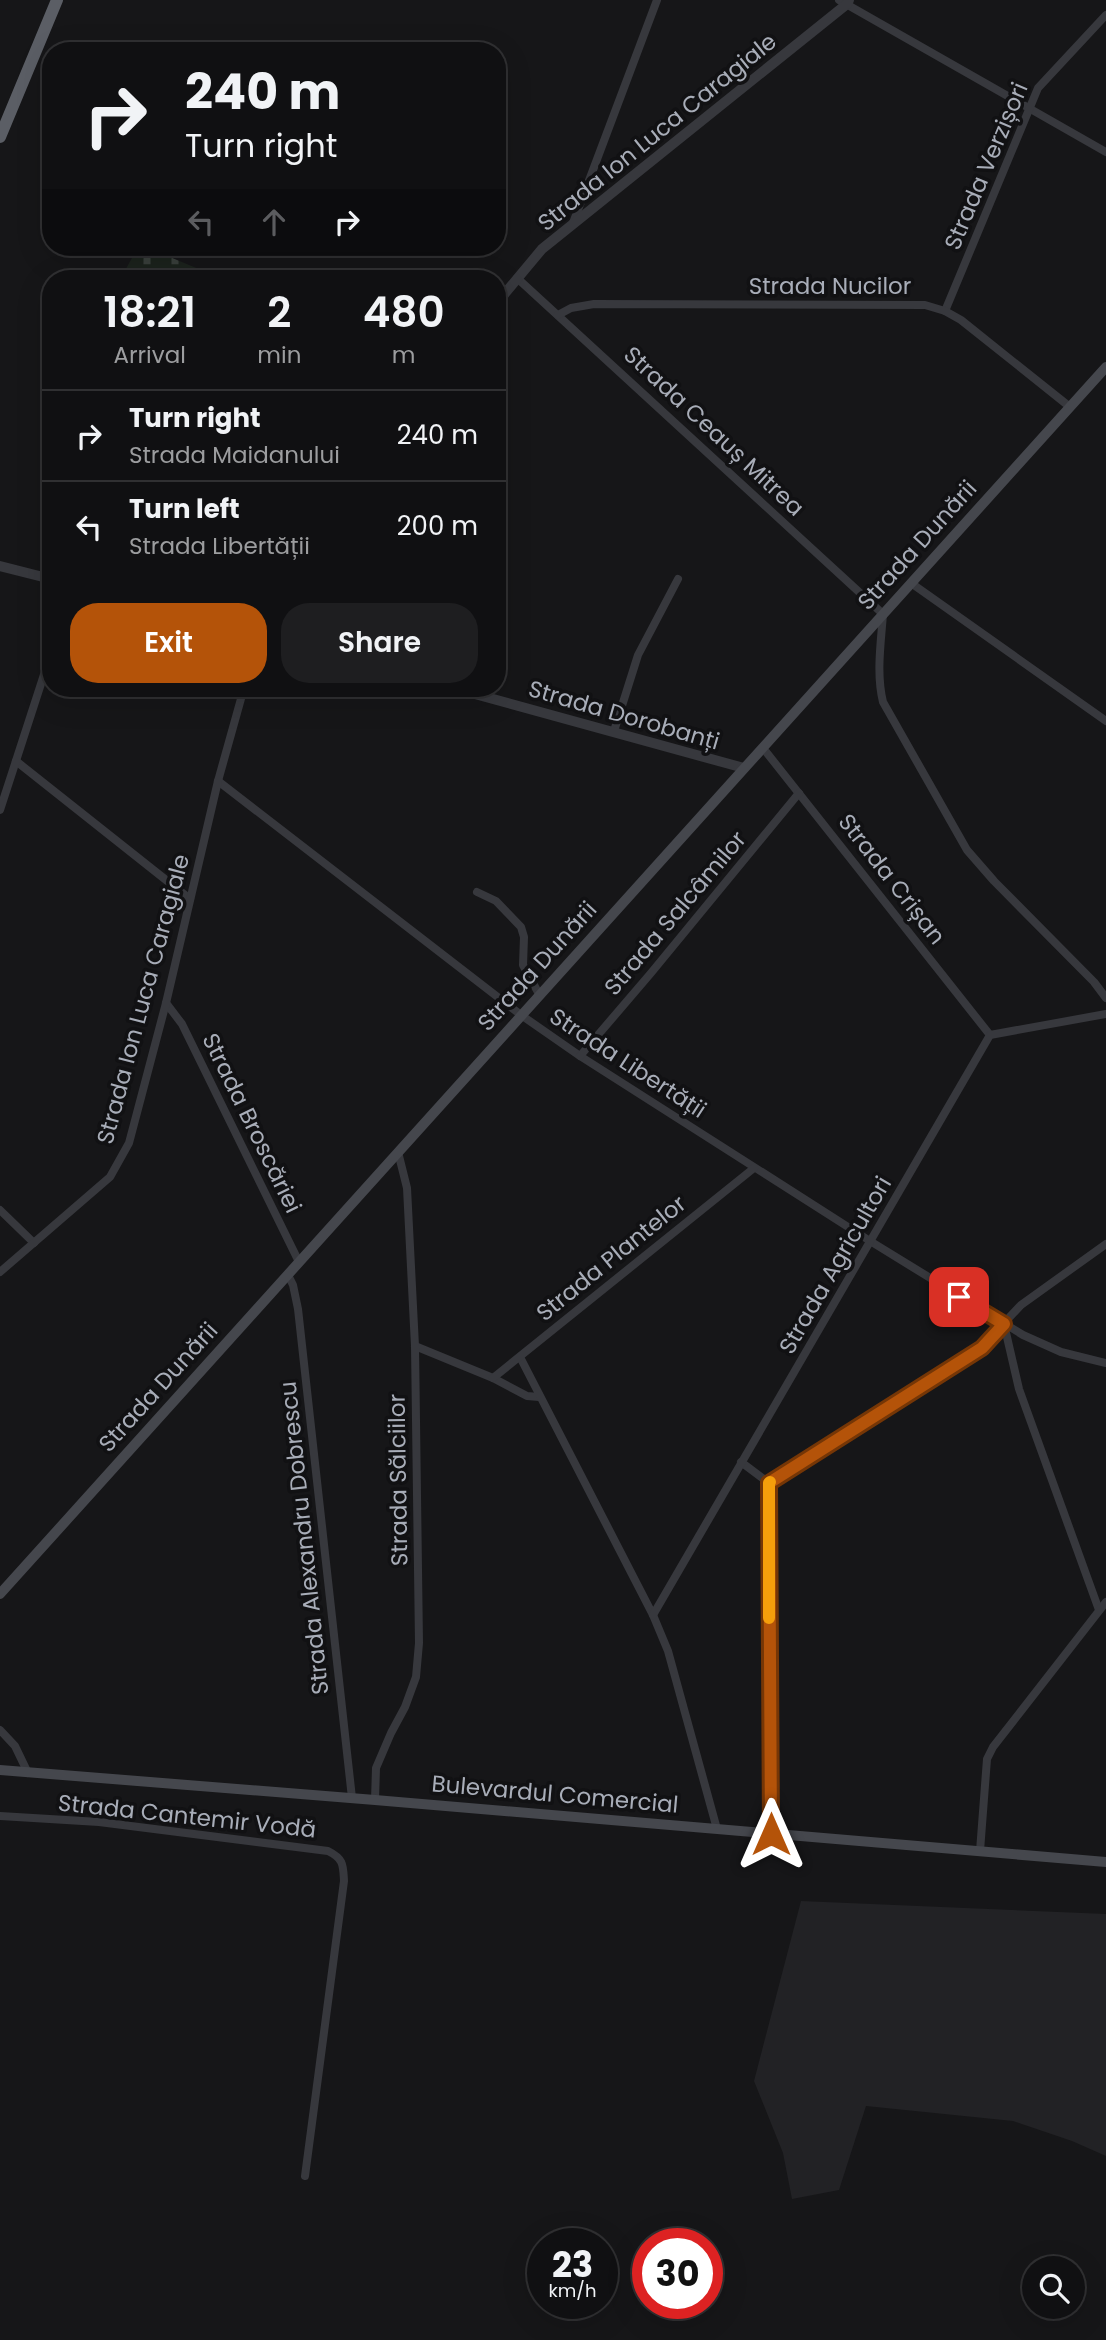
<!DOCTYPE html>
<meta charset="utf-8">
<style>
:root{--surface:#101012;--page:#1e1e20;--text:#f1f3f6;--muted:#9c9d9f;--line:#303032;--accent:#b45309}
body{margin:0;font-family:Poppins,sans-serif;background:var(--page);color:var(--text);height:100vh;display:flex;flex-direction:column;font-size:26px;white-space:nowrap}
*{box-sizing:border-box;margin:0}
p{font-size:23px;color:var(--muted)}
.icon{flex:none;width:38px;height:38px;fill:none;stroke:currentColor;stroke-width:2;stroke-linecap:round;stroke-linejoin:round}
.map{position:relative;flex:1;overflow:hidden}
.panel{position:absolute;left:42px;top:270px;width:464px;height:427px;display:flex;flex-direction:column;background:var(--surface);border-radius:28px;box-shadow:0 7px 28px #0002,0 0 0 2px var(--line)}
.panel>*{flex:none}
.hud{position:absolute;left:42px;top:42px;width:464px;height:214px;border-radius:28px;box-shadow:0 7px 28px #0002,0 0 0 2px var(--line);background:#101012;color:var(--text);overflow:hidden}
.tools{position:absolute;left:1022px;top:2256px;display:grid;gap:14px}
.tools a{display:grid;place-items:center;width:63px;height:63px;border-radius:50%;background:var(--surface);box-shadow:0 7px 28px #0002,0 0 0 2px var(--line);font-size:35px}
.speed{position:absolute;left:527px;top:2228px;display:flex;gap:14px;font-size:35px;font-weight:700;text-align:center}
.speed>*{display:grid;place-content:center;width:91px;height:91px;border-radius:50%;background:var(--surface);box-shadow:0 7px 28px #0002,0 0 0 2px var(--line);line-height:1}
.speed small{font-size:18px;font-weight:400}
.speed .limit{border:10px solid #d22;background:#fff;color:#111}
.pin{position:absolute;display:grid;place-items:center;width:60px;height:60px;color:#fff;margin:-30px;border-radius:14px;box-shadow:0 4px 10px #0006}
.me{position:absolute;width:77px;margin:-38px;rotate:0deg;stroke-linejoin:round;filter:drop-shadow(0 0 5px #0008)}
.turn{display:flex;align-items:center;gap:24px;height:147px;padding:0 28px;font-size:32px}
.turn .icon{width:91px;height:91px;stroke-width:2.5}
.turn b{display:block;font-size:49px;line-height:60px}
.lanes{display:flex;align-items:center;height:66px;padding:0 28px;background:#0003;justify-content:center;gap:35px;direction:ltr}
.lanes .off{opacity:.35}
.eta{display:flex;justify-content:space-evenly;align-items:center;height:119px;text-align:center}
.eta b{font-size:42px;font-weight:600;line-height:49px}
.primary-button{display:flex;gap:14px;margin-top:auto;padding:14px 28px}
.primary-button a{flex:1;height:80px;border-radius:28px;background:var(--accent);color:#fff;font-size:28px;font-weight:600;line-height:80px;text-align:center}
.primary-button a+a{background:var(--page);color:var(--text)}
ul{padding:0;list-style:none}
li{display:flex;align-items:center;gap:21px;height:91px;padding:0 28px;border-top:2px solid var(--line)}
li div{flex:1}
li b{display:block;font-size:26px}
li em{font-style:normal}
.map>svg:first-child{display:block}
</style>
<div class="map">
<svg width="1106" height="2340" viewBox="0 0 1106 2340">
<defs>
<pattern id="cemetery-stones" width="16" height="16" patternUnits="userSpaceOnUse" patternTransform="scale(1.75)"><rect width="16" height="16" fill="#1c231d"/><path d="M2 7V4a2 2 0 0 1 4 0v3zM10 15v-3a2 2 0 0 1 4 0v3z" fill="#3a403c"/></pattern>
</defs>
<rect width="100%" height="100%" fill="#161618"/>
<!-- built -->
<polygon fill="#222225" points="801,1901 1106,1914 1106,2156 1072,2141 1013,2121 866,2106 839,2190 792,2199 783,2153 754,2081"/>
<!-- cemetery -->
<polygon fill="url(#cemetery-stones)" points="138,247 146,247 220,278 121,278"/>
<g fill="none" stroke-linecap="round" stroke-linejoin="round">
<!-- minor -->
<g stroke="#37383d" stroke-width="8">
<polyline points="839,0 1106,152"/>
<polyline points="573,223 657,0"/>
<path d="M 517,278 L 883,614 C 881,642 876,674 883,702 L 967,850 L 994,881 L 1094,982 L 1106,998"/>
<polyline points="945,311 1038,88 1106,15"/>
<polyline points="558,315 571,308 594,304 925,305 945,311 961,320 1070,407"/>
<polyline points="911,583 1106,721"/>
<polyline points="614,731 638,655 678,579"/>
<polyline points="763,748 990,1035"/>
<polyline points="16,761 190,899"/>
<polyline points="218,781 521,1015 580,1056 870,1241 1023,1335 1061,1352 1106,1363"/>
<polyline points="0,810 51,653"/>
<polyline points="477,892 496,901 521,927 524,937 523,965 539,994"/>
<polyline points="166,1003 182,1024 299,1262"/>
<polyline points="580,1056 651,973 799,793"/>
<polyline points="0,1210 34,1243"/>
<polyline points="0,1272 110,1177 129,1143 166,1003 218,781 244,688"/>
<polyline points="288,1275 293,1285 298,1309 352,1798"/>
<polyline points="1004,1324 1019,1389 1099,1610"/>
<polyline points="415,1346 493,1378 527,1396 539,1397"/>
<polyline points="520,1357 653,1615 668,1651 717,1829"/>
<polyline points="493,1378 754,1168"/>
<polyline points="741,1462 769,1483"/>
<polyline points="653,1615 990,1035 1106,1014"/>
<polyline points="0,1730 15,1746 28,1773"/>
<polyline points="375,1800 376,1768 391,1733 405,1707 416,1677 419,1643 415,1346 407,1188 398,1152"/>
<path d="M 0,1816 L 99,1822 L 328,1851 C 344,1859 343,1865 344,1881 L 305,2176"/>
<polyline points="771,1834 769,1483 973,1356 1021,1305 1106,1244"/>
<polyline points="980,1851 987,1759 993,1747 1106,1602"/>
</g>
<!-- tertiary -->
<g stroke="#37383d" stroke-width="10">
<polyline points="497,303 542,249 847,4 849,0"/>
<polyline points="0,566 51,579"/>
<polyline points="453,688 744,768"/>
</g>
<!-- secondary -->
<g stroke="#45474d" stroke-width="10">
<polyline points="0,1594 1106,367"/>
<polyline points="0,1770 375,1800 1106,1862"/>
</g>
<!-- trunk -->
<polyline stroke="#5b5e65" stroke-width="12" points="0,137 57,0"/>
</g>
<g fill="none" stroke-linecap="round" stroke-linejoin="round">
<defs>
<polyline id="route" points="771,1834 769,1483 982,1348 1004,1324 959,1297"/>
</defs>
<!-- route casing -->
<use href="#route" stroke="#753606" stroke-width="18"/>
<!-- route -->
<use href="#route" stroke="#b45309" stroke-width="12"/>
<!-- slow -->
<polyline stroke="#f59e0b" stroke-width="12" points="769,1618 769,1483 770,1482"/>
</g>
<g text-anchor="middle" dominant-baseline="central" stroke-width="7" stroke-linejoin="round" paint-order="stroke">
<!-- street labels -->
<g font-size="23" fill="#a8adb8" stroke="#111113">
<text transform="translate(657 132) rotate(-39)">Strada Ion Luca Caragiale</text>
<text transform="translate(986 166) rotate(-67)">Strada Verzișori</text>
<text x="830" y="286">Strada Nucilor</text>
<text transform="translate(714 431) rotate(43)">Strada Ceauș Mitrea</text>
<text transform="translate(917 545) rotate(-48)">Strada Dunării</text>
<text transform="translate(624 715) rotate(16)">Strada Dorobanți</text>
<text transform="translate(892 879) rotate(52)">Strada Crișan</text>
<text transform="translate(675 913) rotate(-50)">Strada Salcâmilor</text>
<text transform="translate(537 966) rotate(-48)">Strada Dunării</text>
<text transform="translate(143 999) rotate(-75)">Strada Ion Luca Caragiale</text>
<text transform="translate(628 1063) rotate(33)">Strada Libertății</text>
<text transform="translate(252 1123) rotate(64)">Strada Broscăriei</text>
<text transform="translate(611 1258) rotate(-39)">Strada Plantelor</text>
<text transform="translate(835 1265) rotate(-60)">Strada Agricultori</text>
<text transform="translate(158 1387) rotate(-48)">Strada Dunării</text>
<text transform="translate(398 1480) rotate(-91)">Strada Sălciilor</text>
<text transform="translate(304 1538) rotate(-96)">Strada Alexandru Dobrescu</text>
<text transform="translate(555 1794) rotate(5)">Bulevardul Comercial</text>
<text transform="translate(187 1816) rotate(6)">Strada Cantemir Vodă</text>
</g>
</g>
</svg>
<div class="tools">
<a><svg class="icon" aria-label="search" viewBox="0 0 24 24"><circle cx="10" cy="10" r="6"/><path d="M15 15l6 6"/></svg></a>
</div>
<div class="speed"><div>23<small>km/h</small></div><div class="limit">30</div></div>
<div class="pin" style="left:959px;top:1297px;background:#d93025"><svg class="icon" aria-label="arrive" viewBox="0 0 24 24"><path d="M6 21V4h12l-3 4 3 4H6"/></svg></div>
<svg class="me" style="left:771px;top:1834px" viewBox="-20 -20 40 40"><path d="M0-17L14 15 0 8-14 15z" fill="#b45309" stroke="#fff" stroke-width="4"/></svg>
<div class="hud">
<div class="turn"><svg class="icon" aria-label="right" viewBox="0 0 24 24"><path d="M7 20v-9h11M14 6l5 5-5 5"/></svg><div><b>240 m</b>Turn right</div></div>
<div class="lanes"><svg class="icon off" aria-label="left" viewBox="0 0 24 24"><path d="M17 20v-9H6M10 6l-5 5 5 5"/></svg><svg class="icon off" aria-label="ahead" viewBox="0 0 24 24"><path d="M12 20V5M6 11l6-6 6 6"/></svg><svg class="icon" aria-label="right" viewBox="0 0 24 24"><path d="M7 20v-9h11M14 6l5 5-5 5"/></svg></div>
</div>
<section class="panel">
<div class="eta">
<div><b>18:21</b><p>Arrival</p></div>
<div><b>2</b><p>min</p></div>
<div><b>480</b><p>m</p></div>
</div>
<ul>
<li><svg class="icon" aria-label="right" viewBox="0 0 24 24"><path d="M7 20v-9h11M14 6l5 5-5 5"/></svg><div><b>Turn right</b><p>Strada Maidanului</p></div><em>240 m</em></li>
<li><svg class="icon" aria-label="left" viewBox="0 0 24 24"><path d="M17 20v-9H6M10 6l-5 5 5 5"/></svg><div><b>Turn left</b><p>Strada Libertății</p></div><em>200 m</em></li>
</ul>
<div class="primary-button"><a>Exit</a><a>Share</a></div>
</section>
</div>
